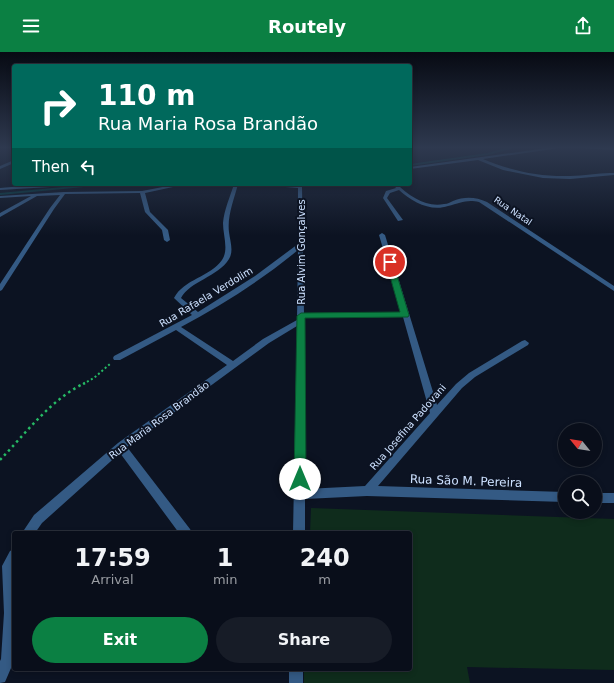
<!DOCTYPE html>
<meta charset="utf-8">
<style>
:root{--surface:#090e1a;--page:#171c27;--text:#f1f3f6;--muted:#999ca2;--line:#292e39;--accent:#0b8043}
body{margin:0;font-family:"DejaVu Sans",sans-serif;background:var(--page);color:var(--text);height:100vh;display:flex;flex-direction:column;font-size:15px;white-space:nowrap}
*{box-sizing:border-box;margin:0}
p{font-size:13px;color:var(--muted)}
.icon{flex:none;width:22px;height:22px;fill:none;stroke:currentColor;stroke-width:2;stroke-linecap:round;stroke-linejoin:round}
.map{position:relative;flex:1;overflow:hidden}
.side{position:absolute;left:12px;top:479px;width:400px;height:140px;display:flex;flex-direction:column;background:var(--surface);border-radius:4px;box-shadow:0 2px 6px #0003,0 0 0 1px var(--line)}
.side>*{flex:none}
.banner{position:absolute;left:12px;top:12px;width:400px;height:122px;border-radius:4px;box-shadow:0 2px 6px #0003,0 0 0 1px var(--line);background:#00695c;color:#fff;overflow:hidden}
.needle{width:26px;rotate:300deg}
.controls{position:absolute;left:558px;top:371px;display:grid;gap:8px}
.controls a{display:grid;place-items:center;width:44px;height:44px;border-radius:50%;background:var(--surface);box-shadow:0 2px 6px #0003,0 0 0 1px var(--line);font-size:20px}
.pin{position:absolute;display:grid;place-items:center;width:34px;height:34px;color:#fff;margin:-17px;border:2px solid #fff;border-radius:50%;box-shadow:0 1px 4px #0007}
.me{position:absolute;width:44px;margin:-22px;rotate:0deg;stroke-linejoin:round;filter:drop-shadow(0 0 3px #0008)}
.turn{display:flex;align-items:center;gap:14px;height:84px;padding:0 20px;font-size:18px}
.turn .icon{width:52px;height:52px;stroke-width:2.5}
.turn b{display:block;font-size:28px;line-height:34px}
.then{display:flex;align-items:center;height:38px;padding:0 20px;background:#0003;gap:8px;font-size:15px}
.eta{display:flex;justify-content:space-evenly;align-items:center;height:68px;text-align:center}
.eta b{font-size:24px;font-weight:700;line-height:28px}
.action{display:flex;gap:8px;margin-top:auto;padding:8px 20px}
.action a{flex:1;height:46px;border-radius:24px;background:var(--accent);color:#fff;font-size:16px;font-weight:700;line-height:46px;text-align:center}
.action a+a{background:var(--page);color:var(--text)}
header{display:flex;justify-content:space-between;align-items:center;height:52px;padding:0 20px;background:var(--accent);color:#fff;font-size:18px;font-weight:700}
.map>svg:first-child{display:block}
</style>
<header><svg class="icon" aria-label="menu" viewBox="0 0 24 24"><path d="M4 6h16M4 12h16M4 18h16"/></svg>Routely<svg class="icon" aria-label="share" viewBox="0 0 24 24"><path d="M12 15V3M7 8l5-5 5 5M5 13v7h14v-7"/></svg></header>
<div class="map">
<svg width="614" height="631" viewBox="0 0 614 631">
<rect width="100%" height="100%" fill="#0c1322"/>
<!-- green -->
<polygon fill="#0f2c1c" points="311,456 614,467 614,618 467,615 470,631 304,631 304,617 410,617 410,481 310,481"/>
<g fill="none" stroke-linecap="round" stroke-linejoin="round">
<!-- stream -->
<g stroke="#063a41" stroke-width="2">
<polyline points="410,113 488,102 513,95"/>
<polyline points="0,142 105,132"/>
</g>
<!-- path-far1 -->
<polyline stroke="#26ba65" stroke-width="2" stroke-dasharray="2 2.5" stroke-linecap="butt" points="83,332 94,326 111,311"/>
<!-- path -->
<path stroke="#26ba65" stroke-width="2.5" stroke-dasharray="2.5 3.5" stroke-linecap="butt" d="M 0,408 C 26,381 51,347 85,331"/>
<!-- minor -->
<g fill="#345a84" fill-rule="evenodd">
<path d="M 554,95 L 566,95 L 483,107 C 511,119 540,125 570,124 C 584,124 597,121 610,121 L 614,121 L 614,123 L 570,127 L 543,126 L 503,118 L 478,108 L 410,117 L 410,115 Z"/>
<polygon points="578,95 614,96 614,98 580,96"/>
<polygon points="14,108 14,111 0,117 0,114"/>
<polygon points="47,132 86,132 84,133 0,138 0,136"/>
<polygon points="178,132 187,132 145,141 150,160 168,178 170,188 167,190 164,188 162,178 145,160 140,141 65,142 54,157 2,238 0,239 0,232 50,156 60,143 37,144 0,165 0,161 31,144 0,146 0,144 64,140 142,139"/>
<path d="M 234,132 L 238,132 C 234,148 227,164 229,180 C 230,189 234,199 229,207 C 218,225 190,229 181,246 L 198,260 L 255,224 L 298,192 L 298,136 L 261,133 L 259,132 L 294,134 L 311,132 L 302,135 L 304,262 L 402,261 L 379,183 L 382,181 L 385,183 L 437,353 L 456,332 L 469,321 L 522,289 L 525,288 L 529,291 L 528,293 L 475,325 L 462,336 L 378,434 L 565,440 L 565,450 L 367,444 L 305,447 L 305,481 L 293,481 L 297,274 L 269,291 L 127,395 L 190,477 L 192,481 L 179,481 L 120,401 L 42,471 L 35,481 L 22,481 L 34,463 L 118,391 L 227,313 L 176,278 L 120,308 L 114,308 L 113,306 L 114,304 L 192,263 L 174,246 C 184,227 210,225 222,208 C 229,198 223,183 223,171 C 224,158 230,145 234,132 ZM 298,198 L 297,268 L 263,287 L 233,309 L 181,275 C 222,253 262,228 298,198 ZM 403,265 L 430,361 L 365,434 L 305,437 L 305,266 Z"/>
<path d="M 393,132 L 397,132 C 409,144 427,156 444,152 C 448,152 450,150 453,149 C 465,144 476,145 487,150 L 614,234 L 614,239 L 479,150 C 467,147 460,151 448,154 C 431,160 412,150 399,138 L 390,141 L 387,146 L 403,168 L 398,169 L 383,146 L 386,139 L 396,136 Z"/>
<rect x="595" y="441" width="19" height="10"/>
<polygon points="14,497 14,609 5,630 0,631 0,609 1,607 4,561 2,514 10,499"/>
<rect x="289" y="617" width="14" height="14"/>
</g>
</g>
<!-- sky -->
<linearGradient id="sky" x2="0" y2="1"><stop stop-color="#070a13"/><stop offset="0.52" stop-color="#2e394f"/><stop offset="1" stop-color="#2e394f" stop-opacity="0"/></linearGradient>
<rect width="614" height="184" fill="url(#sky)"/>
<!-- route -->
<polygon fill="#0b8043" stroke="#07532c" points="387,208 393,210 409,263 408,265 305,266 306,427 304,431 300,432 296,431 294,427 297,264 301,261 400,260 386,210"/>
<g text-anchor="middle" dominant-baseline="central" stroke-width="4" stroke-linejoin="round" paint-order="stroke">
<!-- far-street labels -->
<g font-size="9" fill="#cde1ff" stroke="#0c1322">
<text transform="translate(513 159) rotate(34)">Rua Natal</text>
</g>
<!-- street labels -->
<g font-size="10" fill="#cde1ff" stroke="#0c1322">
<text transform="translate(301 200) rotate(-90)">Rua Alvim Gonçalves</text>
<text transform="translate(206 245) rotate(-31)">Rua Rafaela Verdolim</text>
<text transform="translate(159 368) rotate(-37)">Rua Maria Rosa Brandão</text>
<text transform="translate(408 375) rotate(-49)">Rua Josefina Padovani</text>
</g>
<!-- near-street labels -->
<g font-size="12" fill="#cde1ff" stroke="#0c1322">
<text transform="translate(466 429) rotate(2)">Rua São M. Pereira</text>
</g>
</g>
</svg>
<div class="controls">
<a><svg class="needle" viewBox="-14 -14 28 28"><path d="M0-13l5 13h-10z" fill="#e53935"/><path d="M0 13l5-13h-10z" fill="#999ca2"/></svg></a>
<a><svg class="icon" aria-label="search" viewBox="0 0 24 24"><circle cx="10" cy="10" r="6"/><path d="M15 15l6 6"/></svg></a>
</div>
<div class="pin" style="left:390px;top:210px;background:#d93025"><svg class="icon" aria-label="arrive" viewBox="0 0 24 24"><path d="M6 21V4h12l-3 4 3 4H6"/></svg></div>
<svg class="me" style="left:300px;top:427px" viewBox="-20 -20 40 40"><circle r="19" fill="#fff"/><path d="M0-13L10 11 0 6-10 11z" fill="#0b8043"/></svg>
<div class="banner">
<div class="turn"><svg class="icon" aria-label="right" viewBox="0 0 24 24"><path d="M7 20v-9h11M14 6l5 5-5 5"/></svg><div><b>110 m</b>Rua Maria Rosa Brandão</div></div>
<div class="then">Then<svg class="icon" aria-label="left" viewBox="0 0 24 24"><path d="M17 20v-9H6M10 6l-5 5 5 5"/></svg></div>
</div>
<section class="side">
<div class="eta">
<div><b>17:59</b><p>Arrival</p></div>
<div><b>1</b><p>min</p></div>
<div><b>240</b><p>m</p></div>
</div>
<div class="action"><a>Exit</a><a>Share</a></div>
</section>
</div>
